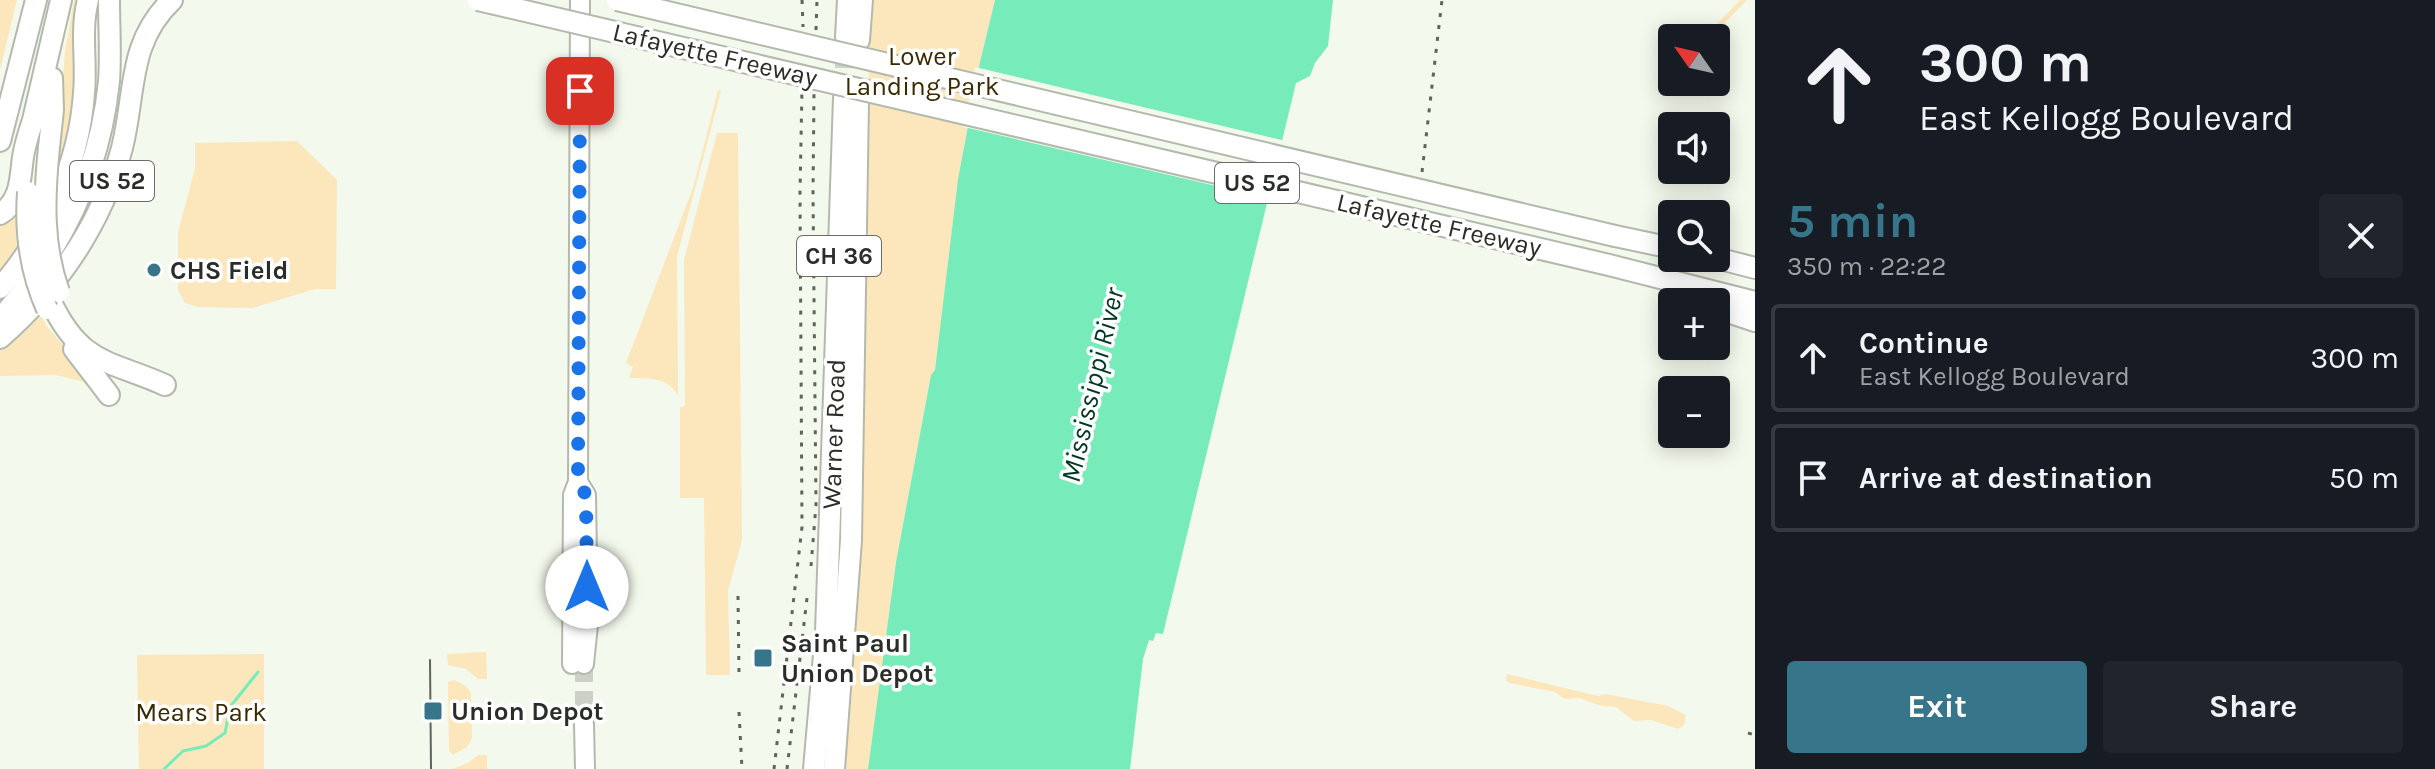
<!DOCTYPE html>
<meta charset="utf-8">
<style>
:root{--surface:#171b24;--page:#20242c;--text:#f1f3f6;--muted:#9ea1a6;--line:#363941;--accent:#36758a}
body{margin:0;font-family:Karla,sans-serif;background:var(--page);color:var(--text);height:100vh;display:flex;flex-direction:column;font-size:30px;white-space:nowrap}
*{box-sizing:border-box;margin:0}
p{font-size:26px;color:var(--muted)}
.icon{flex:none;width:44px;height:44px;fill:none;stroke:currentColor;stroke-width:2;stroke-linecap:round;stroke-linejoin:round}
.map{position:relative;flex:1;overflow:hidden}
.drawer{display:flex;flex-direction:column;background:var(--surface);width:680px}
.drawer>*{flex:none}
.top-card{background:#171b24;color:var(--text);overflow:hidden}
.needle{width:52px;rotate:304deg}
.tools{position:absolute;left:1658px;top:24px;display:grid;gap:16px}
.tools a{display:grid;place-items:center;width:72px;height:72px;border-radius:8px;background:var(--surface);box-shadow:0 4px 20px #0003;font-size:40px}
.pin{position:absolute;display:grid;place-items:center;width:68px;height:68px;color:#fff;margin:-34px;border-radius:16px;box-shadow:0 4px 12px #0006}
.me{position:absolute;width:88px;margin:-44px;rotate:0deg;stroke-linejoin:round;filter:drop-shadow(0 0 6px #0008)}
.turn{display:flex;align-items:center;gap:28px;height:168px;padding:0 32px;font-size:36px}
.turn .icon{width:104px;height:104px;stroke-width:2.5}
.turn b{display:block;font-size:56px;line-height:68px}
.round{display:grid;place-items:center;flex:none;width:84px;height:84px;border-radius:8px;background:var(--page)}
.head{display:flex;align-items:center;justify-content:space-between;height:136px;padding:0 32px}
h1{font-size:48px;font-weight:700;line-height:60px;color:var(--accent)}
.action{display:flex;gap:16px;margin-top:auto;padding:16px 32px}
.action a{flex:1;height:92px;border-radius:8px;background:var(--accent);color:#fff;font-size:32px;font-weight:700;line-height:92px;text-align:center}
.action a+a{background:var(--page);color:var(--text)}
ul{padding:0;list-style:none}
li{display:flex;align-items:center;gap:24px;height:108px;margin:0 16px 12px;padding:0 16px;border:4px solid var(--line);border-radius:8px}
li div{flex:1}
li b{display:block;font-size:30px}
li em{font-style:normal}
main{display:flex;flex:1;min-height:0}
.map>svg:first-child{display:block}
</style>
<main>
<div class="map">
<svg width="1755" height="769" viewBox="0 0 1755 769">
<rect width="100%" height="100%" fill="#f4f9ed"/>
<!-- green -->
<g fill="#fce7bc">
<polygon points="0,0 17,0 0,70"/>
<polygon points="74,0 81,0 76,118 55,181 65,51"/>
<polygon points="872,0 995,0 980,62 958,179 935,371 931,375 896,562 868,769 841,769 848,724 862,533 866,131"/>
<polygon points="1740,0 1747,0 1712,36 1708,36 1708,33"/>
<path d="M 718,90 L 721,91 L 677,257 L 678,395 C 666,376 649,379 629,378 L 633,367 L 626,363 L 693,188 Z"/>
<polygon points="717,133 738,133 742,540 728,591 730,675 706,675 704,498 680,498 680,407 685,406 684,260"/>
<polygon points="297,141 337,180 336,289 315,289 252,308 198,307 185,303 178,290 178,232 195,168 195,143"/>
<polygon points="17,210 20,252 0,280 0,221"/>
<polygon points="37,307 46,325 93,382 89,383 56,375 0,376 0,342"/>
<polygon points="486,652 487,679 478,679 466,669 448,665 447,654"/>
<polygon points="264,654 264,769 139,769 137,655"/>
<polygon points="1507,674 1598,696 1606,694 1668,706 1686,715 1684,725 1678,729 1651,720 1634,721 1616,707 1601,706 1579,698 1564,699 1555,692 1509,683 1506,680"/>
<polygon points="454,680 466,686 471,693 472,738 467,747 453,755 449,751 448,686 448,682"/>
<polygon points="478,755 487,755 487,769 452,769 468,763"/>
</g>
<!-- water -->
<polygon fill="#77ecba" points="995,0 1333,0 1328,46 1315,63 1310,76 1296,83 1163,634 1156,633 1153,641 1149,640 1143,659 1130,769 868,769 896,562 931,375 935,370 958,179 980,62"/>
<!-- pier -->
<polygon fill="#f4f9ed" points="975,67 1286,141 1272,199 964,127"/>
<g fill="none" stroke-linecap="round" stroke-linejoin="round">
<!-- stream -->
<polyline stroke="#77ecba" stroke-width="3" points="164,769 183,751 206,746 225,733 230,707 258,672"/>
<!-- major-tunnel -->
<polyline stroke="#ccd0c6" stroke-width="18" stroke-dasharray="18 9" stroke-linecap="butt" points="584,664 584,723"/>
<!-- highway-tunnel -->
<polyline stroke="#ccd0c6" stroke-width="20" stroke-dasharray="20 10" stroke-linecap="butt" points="844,98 846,37"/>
<defs>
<g id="major">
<polyline points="578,482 586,495 588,625 584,664"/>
<polyline points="572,664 573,495 578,482 580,0"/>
<polyline points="584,723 585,769"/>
</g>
<g id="highway">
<polyline points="846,37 848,0"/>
<polyline points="859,40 862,0"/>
<polyline points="957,112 1609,265 1755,302"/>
<polyline points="0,141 36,0"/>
<polyline points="49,147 53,110 52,78"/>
<path d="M 0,214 C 21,201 20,179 23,157 C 25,144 29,132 33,120 L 61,0"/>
<polyline points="1615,236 1672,248"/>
<polyline points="1716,258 1755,268"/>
<path d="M 0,288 C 47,234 79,165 84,93 C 87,62 80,30 88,0"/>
<path d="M 51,302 C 81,365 109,360 165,385"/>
<polyline points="1716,308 1755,321"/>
<path d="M 0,319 C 61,251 100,172 109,81 C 111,54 109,27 109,0"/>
<path d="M 0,338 C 58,287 102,223 122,148 C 136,93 127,43 172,0"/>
<polyline points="74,349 109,395"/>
<polyline points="814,769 826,632 844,98"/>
<polyline points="834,769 851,540 858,101"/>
</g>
</defs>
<!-- major casing -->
<use href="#major" stroke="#b4b9ad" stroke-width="22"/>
<!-- highway casing -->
<use href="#highway" stroke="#b4b9ad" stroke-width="24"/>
<!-- major -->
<use href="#major" stroke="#fff" stroke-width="18"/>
<!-- highway -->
<use href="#highway" stroke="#fff" stroke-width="20"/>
<!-- tram -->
<polyline stroke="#61645d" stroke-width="2" points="430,660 431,769"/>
<!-- rail -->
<g stroke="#61645d" stroke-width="3" stroke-dasharray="4 8" stroke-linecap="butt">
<polyline points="802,0 803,27"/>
<polyline points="816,30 817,0"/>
<polyline points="1422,172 1442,0"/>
<polyline points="811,566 816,505 813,193 814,92"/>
<polyline points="738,596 739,675"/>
<polyline points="739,712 742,769"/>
<polyline points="1748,733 1755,735"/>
<polyline points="774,769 802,527 800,192 802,89"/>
<polyline points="787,769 807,598"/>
</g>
<defs>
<g id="highway-bridge">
<polyline points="478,0 957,112"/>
<polyline points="617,0 1615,236"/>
<path d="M 49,147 C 44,197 42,245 59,292"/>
<path d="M 28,192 C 25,234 30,271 47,309"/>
</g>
</defs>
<!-- highway-bridge casing -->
<use href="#highway-bridge" stroke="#b4b9ad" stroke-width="24" stroke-linecap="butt"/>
<!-- highway-bridge -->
<use href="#highway-bridge" stroke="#fff" stroke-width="20"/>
</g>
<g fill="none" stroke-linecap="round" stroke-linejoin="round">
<!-- route -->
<polyline stroke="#1a73e8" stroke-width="14" stroke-dasharray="0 25.2" points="580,91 578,470 578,482 586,495 587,587"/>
</g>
<!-- markers -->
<g fill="#36758a" stroke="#fff" stroke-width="3">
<circle cx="154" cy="270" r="8"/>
<rect x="753" y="648" width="20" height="20" rx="4"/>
<rect x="423" y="701" width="20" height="20" rx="4"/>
</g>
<g text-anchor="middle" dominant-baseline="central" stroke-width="7" stroke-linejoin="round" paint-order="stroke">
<!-- shield labels -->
<g fill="#fff" stroke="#6b6c68" stroke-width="2">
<rect x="70" y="161" width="84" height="40" rx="6"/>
<rect x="1215" y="163" width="84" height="40" rx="6"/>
<rect x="797" y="236" width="84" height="40" rx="6"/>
</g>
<g font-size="24" font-weight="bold" fill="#2b2d28">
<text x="112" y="181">US 52</text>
<text x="1257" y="183">US 52</text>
<text x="839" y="256">CH 36</text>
</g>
<!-- street labels -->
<g font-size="26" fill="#2b2d28" stroke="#fff">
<text transform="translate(715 55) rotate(13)">Lafayette Freeway</text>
<text transform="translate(1439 225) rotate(13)">Lafayette Freeway</text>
<text transform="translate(834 434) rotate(-88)">Warner Road</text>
</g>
<!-- park labels -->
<g font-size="26" fill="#3b2a00" stroke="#fff">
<text x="922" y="56">Lower<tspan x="922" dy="30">Landing Park</tspan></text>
<text x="201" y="712">Mears Park</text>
</g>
<!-- poi labels -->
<g font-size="26" font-weight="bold" fill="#2b2d28" stroke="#fff" text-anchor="start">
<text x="170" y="270">CHS Field</text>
<text x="781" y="643">Saint Paul<tspan x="781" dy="30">Union Depot</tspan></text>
<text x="451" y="711">Union Depot</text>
</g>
<!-- water labels -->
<g font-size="28" font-style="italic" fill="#013725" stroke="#fff">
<text transform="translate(1092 385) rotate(-77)">Mississippi River</text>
</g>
</g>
</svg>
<div class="tools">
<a><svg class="needle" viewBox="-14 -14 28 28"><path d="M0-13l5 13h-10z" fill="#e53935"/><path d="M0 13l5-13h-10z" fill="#9ea1a6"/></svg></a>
<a><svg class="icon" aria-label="sound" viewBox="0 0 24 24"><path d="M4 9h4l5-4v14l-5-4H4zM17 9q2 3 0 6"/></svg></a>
<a><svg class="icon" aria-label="search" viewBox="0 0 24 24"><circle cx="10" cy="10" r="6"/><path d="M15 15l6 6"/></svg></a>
<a>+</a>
<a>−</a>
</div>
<div class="pin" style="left:580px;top:91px;background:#d93025"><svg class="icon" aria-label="arrive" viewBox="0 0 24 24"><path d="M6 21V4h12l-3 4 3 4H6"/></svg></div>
<svg class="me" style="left:587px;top:587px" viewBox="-20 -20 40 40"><circle r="19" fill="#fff"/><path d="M0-13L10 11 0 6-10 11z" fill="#1a73e8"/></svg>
</div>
<section class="drawer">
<div class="top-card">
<div class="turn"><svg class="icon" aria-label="ahead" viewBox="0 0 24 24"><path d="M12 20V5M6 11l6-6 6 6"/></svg><div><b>300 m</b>East Kellogg Boulevard</div></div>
</div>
<div class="head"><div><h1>5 min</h1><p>350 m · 22:22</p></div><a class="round"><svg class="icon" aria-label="close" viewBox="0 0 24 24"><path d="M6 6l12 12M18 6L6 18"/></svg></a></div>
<ul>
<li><svg class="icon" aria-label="ahead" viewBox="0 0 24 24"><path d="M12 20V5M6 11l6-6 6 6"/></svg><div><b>Continue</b><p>East Kellogg Boulevard</p></div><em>300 m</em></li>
<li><svg class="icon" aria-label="arrive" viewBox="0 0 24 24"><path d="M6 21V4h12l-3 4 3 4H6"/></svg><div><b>Arrive at destination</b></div><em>50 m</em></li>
</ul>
<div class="action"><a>Exit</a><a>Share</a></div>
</section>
</main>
